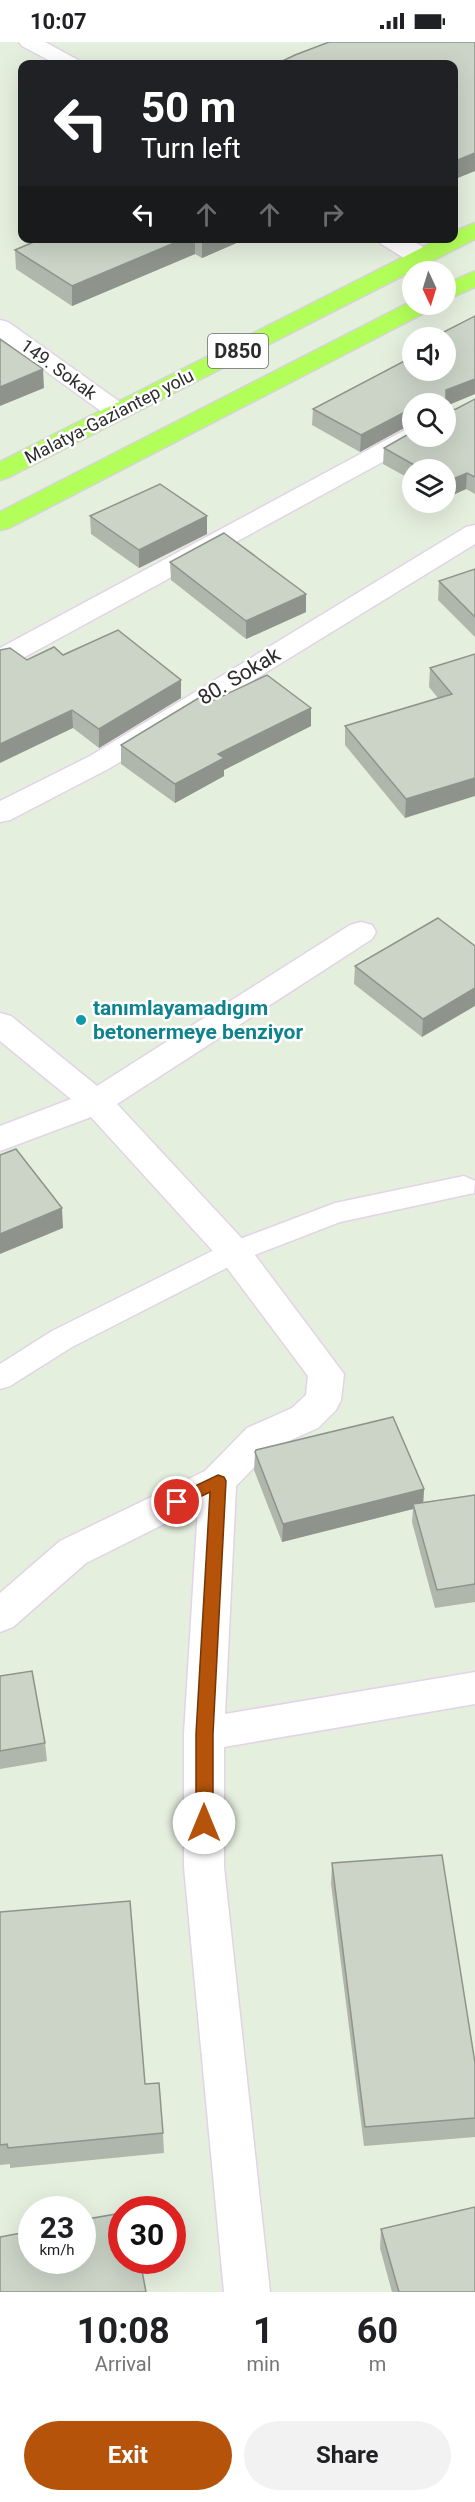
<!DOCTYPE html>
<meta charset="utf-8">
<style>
:root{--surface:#fff;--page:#f2f2f2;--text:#202124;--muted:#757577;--accent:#b45309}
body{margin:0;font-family:Roboto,sans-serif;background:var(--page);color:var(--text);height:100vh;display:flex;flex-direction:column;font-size:22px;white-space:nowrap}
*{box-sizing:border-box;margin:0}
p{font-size:20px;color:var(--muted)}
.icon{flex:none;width:33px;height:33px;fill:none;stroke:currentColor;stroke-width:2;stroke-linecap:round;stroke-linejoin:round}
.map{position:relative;height:2250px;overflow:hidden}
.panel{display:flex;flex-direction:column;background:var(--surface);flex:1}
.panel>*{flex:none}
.hud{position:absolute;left:18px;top:18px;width:440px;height:183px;border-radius:12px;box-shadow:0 6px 24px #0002;background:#202124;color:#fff;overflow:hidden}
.needle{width:39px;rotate:176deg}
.tools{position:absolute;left:402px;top:219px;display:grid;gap:12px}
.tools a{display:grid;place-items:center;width:54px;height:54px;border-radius:50%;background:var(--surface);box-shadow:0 6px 24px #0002;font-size:30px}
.speed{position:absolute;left:18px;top:2154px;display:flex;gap:12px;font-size:30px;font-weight:700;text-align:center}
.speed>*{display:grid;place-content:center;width:78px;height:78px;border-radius:50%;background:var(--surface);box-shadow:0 6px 24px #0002;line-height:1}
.speed small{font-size:15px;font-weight:400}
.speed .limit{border:9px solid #d22;background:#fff;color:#111}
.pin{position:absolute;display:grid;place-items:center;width:51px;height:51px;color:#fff;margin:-26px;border:3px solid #fff;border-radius:50%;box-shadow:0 2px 6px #0007}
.me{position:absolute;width:66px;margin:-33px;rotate:0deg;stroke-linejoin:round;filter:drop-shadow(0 0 4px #0008)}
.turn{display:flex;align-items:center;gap:21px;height:126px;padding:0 24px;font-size:27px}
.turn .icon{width:78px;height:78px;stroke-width:2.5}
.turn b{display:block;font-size:42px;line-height:51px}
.lanes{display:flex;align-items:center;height:57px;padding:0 24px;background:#0003;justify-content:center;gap:30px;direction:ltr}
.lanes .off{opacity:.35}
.eta{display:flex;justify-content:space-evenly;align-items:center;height:102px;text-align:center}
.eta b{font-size:36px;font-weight:700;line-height:42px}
.cta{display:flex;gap:12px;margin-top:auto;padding:12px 24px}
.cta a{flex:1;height:69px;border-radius:36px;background:var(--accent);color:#fff;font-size:24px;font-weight:700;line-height:69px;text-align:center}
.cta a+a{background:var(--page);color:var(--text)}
.status{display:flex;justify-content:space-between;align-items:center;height:42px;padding:0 30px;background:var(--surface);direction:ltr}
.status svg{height:16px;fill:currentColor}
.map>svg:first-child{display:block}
</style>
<div class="status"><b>10:07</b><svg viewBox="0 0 49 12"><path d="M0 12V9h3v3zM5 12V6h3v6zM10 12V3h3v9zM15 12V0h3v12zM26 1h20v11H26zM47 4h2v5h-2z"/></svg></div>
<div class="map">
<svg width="475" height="2250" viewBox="0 0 475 2250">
<rect width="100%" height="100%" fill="#e5efde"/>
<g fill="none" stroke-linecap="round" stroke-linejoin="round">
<defs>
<polygon id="lane" points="464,1134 475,1139 474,1151 340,1180 244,1217 72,1305 10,1344 0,1347 0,1322 52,1289 224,1203 335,1161"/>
<g id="street">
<polygon points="19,0 45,0 78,18 82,22 56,22 22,4"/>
<path d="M 377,196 C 397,196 420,196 433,215 L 429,220 C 411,224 395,210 380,201 Z"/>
<polygon points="0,278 8,280 127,365 130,370 127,375 118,377 109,375 0,296"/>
<polygon points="412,386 412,394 424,394 421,399 10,623 0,625 0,606 403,389"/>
<polygon points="475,483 475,502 110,726 10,778 0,780 0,759 90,714 466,485"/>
<polygon points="361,880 372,883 376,890 372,897 117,1062 246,1201 344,1332 341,1358 336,1368 318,1386 273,1406 236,1444 225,1672 475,1630 475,1662 224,1705 224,1825 270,2250 224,2250 184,1825 184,1692 198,1465 86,1521 13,1585 0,1590 0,1551 60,1499 205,1429 247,1386 292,1366 306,1353 308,1334 222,1219 91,1075 0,1109 0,1084 71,1057 0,999 0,971 11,974 97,1044 350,883"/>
</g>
<g id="highway">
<polygon points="475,181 475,197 9,435 0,438 0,420 441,196 453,196 453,190"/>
<polygon points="475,229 475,245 446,258 446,242"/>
<polygon points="412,259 412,262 436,262 432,267 9,486 0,488 0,470"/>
</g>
</defs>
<!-- lane casing -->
<use href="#lane" stroke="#e3d3e6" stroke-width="3"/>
<!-- street casing -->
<use href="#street" stroke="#e3d3e6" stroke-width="3"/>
<!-- highway casing -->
<use href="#highway" stroke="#d5d5d5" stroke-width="3"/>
<!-- lane -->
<use href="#lane" fill="#fff" fill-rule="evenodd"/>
<!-- street -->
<use href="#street" fill="#fff" fill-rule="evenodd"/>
<!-- highway -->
<use href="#highway" fill="#b3ff59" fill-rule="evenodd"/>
</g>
<!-- wall -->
<g fill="#afb6ab">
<polygon points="43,196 248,196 202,216 195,212 72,264 16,227 15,208"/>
<polygon points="475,274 475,352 446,364 446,369 456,367 475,357 475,452 466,447 446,456 446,428 412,428 412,438 383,422 384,406 446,394 412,362 402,387 360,410 312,383 313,367 412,328"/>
<polygon points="90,474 207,474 207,492 139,526 91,492"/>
<polygon points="170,520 306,570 246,597 171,538"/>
<polygon points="475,527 475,595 438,558 439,539"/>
<polygon points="475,612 405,776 345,703 345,684 438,656 429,645 430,626"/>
<polygon points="63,613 181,656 99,706 73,686 27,618"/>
<polygon points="210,660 311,666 311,684 224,728 224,734 175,761 121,722 121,703"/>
<polygon points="475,904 422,995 354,942 355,924"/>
<polygon points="255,1410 424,1447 423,1460 475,1453 475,1560 435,1566 412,1480 413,1467 282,1500 254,1428"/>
<polygon points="0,1634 45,1701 47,1719 0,1727"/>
<polygon points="332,1821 475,2021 475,2095 364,2104 331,1842"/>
<polygon points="0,1870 145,2042 163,2091 164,2111 10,2126 10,2122 0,2123"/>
<polygon points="381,2187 475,2250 392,2250 380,2206"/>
</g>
<!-- shaded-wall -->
<g fill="#8e948b">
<polygon points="475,111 475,129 453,138 453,120"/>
<polygon points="186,196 195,196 195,212 72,264 72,244"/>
<polygon points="248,196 202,216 202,197"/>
<polygon points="43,327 44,346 0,364 0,345"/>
<polygon points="475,337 475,352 446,364 446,348"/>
<polygon points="412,368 412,384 402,387 360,410 361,393 403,371"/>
<polygon points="467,431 466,447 446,456 446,440"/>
<polygon points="207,474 207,492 139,526 139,508"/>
<polygon points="306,552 306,570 246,597 246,579"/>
<polygon points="181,638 181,656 99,706 99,687"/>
<polygon points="311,666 311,684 224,728 224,734 175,761 175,742 218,712"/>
<polygon points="72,668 73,686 0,721 0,702"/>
<polygon points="475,736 475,754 405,776 406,757"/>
<polygon points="475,946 475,964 422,995 423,977"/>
<polygon points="62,1166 63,1186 0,1212 0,1192"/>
<polygon points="424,1447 423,1465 413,1462 413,1467 282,1500 283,1482"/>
</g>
<!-- building -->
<g fill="#cbd4c7" stroke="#8e948b" stroke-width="1.5">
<polygon points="329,0 475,0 475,111 453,120 453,22 276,22 295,13"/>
<polygon points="43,196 186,196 72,244 15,208"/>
<polygon points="475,274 475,337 446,348 446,369 456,367 475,357 475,435 467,431 446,440 446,428 423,428 384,406 412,390 412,394 446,394 446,362 412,362 412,368 403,371 361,393 313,367 412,315 412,328 446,328 446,296 434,295"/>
<polygon points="0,297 43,327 0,345"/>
<polygon points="160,442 207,474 139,508 90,474"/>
<polygon points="224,491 306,552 246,579 170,520"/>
<polygon points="475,527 475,575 439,539"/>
<polygon points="118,588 181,638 99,687 72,668 0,702 0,608 10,606 27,618 54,605 63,613"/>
<polygon points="475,612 475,736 406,757 345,684 452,652 430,626"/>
<polygon points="267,633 311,666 218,712 224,716 175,742 121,703 202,654 210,660"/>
<polygon points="438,876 475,904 475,946 423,977 355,924"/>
<polygon points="16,1107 62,1166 0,1192 0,1113"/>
<polygon points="393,1375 424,1447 283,1482 255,1410 256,1408"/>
<polygon points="475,1453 475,1542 437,1548 413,1462"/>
<polygon points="32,1629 45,1701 0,1709 0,1634"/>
<polygon points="442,1813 475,2021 475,2076 365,2085 332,1821"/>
<polygon points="130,1859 145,2042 159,2041 163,2091 8,2106 7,2102 0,2103 0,1870"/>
<polygon points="475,2165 475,2250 399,2250 381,2187"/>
<polygon points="122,2171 122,2218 140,2218 146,2250 0,2250 0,2195 32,2189 32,2218 82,2218 82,2178"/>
</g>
<!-- route -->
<polygon fill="#b45309" stroke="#753606" stroke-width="1.5" points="218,1433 224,1435 226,1439 213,1692 213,1781 210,1786 204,1788 199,1786 196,1781 196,1692 210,1450 177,1466 172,1464 169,1460 172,1455"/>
<!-- markers -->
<circle fill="#0f9aa8" stroke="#fff" stroke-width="2" cx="81" cy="978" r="6"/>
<g text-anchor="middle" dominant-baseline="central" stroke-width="5" stroke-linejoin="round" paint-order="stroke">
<!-- far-street labels -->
<g font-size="18" fill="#2c2c2c" stroke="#fff">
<text transform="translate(59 327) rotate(36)">149. Sokak</text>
<text transform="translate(109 374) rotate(-27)">Malatya-Gaziantep yolu</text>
</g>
<!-- shield labels -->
<rect fill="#fff" stroke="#6b6b6b" stroke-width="1.5" x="208" y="292" width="60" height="34" rx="4.5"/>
<g font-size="20" font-weight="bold" fill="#2c2c2c">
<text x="238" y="309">D850</text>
</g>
<!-- street labels -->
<g font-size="21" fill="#2c2c2c" stroke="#fff">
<text transform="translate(239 634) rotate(-31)">80. Sokak</text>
</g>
<!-- culture labels -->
<g font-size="21" font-weight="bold" fill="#0d838f" stroke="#fff" text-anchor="start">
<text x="93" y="966">tanımlayamadıgım<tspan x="93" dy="24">betonermeye benziyor</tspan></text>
</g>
</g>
</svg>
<div class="tools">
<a><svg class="needle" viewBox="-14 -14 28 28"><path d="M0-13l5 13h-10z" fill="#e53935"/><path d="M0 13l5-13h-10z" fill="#757577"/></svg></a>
<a><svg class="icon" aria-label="sound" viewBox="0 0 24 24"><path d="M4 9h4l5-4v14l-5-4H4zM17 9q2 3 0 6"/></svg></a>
<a><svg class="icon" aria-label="search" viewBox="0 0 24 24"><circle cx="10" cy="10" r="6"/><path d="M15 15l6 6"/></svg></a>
<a><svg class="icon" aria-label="layers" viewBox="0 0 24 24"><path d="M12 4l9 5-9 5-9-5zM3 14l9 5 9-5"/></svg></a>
</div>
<div class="speed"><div>23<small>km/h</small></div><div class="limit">30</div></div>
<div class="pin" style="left:177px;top:1460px;background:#d93025"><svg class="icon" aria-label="arrive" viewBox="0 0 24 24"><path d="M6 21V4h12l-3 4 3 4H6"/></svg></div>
<svg class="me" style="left:204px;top:1781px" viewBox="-20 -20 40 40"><circle r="19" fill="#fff"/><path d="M0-13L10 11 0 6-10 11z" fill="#b45309"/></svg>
<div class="hud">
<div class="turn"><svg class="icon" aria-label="left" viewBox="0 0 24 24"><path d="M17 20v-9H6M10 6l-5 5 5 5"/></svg><div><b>50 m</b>Turn left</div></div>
<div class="lanes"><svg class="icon" aria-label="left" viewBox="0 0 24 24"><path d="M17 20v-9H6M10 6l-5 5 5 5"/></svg><svg class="icon off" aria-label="ahead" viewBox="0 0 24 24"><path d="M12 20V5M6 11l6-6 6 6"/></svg><svg class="icon off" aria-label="ahead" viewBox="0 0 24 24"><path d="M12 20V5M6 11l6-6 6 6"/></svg><svg class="icon off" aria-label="right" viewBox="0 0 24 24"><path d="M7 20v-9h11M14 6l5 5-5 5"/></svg></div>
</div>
</div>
<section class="panel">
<div class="eta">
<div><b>10:08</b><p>Arrival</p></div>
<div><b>1</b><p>min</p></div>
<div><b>60</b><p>m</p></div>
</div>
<div class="cta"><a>Exit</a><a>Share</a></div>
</section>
